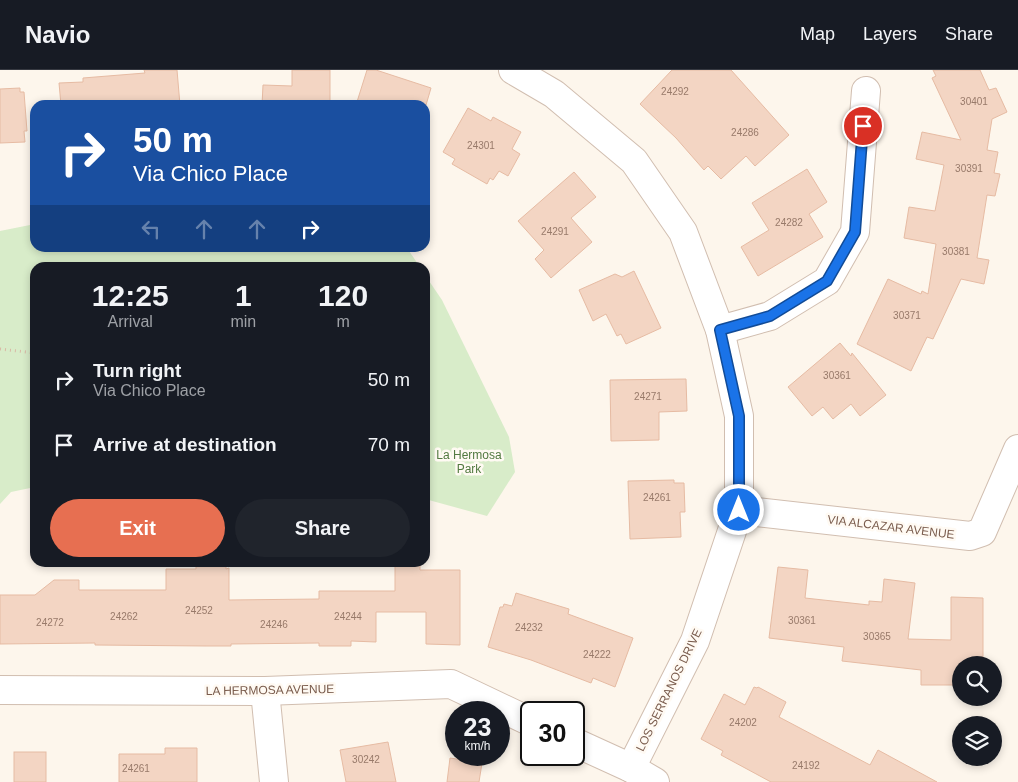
<!DOCTYPE html>
<style>
:root{--surface:#171b24;--page:#20242c;--text:#f1f3f6;--muted:#9ea1a6;--line:#363941;--accent:#e76f51}
body{margin:0;font-family:Helvetica,sans-serif;background:var(--page);color:var(--text);height:100vh;display:flex;flex-direction:column;font-size:19px;white-space:nowrap}
*{box-sizing:border-box;margin:0}
p{font-size:16px;color:var(--muted)}
.icon{flex:none;width:28px;height:28px;fill:none;stroke:currentColor;stroke-width:2;stroke-linecap:round;stroke-linejoin:round}
.map{position:relative;flex:1;overflow:hidden}
.details{position:absolute;left:30px;top:192px;width:400px;height:305px;display:flex;flex-direction:column;background:var(--surface);border-radius:15px;box-shadow:0 2px 8px #0003}
.details>*{flex:none}
.top-card{position:absolute;left:30px;top:30px;width:400px;height:152px;border-radius:15px;box-shadow:0 2px 8px #0003;background:#1a4fa0;color:#fff;overflow:hidden}
.tools{position:absolute;left:952px;top:586px;display:grid;gap:10px}
.tools a{display:grid;place-items:center;width:50px;height:50px;border-radius:50%;background:var(--surface);box-shadow:0 2px 8px #0003;font-size:25px}
.speed{position:absolute;left:445px;top:631px;display:flex;gap:10px;font-size:25px;font-weight:700;text-align:center}
.speed>*{display:grid;place-content:center;width:65px;height:65px;border-radius:50%;background:var(--surface);box-shadow:0 2px 8px #0003;line-height:1}
.speed small{font-size:12px;font-weight:400}
.speed .limit{border:2px solid #111;border-radius:8px;background:#fff;color:#111}
.pin{position:absolute;display:grid;place-items:center;width:42px;height:42px;color:#fff;margin:-21px;border:2px solid #fff;border-radius:50%;box-shadow:0 1px 5px #0007}
.me{position:absolute;width:55px;margin:-28px;rotate:0deg;stroke-linejoin:round;filter:drop-shadow(0 0 4px #0008)}
.turn{display:flex;align-items:center;gap:18px;height:105px;padding:0 20px;font-size:22px}
.turn .icon{width:65px;height:65px;stroke-width:2.5}
.turn b{display:block;font-size:35px;line-height:42px}
.lanes{display:flex;align-items:center;height:48px;padding:0 20px;background:#0003;justify-content:center;gap:25px;direction:ltr}
.lanes .off{opacity:.35}
.eta{display:flex;justify-content:space-evenly;align-items:center;height:85px;text-align:center}
.eta b{font-size:30px;font-weight:700;line-height:35px}
.cta{display:flex;gap:10px;margin-top:auto;padding:10px 20px}
.cta a{flex:1;height:58px;border-radius:30px;background:var(--accent);color:#fff;font-size:20px;font-weight:700;line-height:58px;text-align:center}
.cta a+a{background:var(--page);color:var(--text)}
ul{padding:0;list-style:none}
li{display:flex;align-items:center;gap:15px;height:65px;padding:0 20px}
li div{flex:1}
li b{display:block;font-size:19px}
li em{font-style:normal}
header{display:flex;align-items:center;gap:30px;box-sizing:border-box;height:70px;padding:0 25px;background:var(--surface);border-bottom:1px solid var(--line)}
header strong{font-size:24px}
nav{display:flex;gap:28px;margin-inline-start:auto;font-size:18px}
.map>svg:first-child{display:block}
</style>
<header>
<strong>Navio</strong>
<nav><a>Map</a><a>Layers</a><a>Share</a></nav>
</header>
<div class="map">
<svg width="1018" height="712" viewBox="0 0 1018 712">
<rect width="100%" height="100%" fill="#fdf6ec"/>
<!-- green -->
<g fill="#d8ecc9">
<polygon points="35,154 35,178 407,178 420,197 35,198 35,417 11,422 0,434 0,161"/>
<polygon points="425,205 442,230 509,367 515,402 487,446 425,429"/>
</g>
<!-- building -->
<g fill="#f3d5c3" stroke="#e6bba3">
<polygon points="144,0 177,0 180,35 61,35 59,13 83,12 83,8 145,3"/>
<polygon points="292,0 330,0 330,35 262,35 263,15 292,16"/>
<polygon points="367,0 376,0 431,18 426,35 356,35"/>
<polygon points="672,0 731,0 789,65 755,96 746,86 721,109 708,96 704,100 676,68 640,34"/>
<polygon points="933,0 980,0 989,20 996,18 1007,42 992,49 987,80 998,82 994,103 1000,104 995,126 987,125 977,188 989,190 984,214 961,209 933,269 927,267 911,301 857,274 888,209 921,224 922,221 928,224 936,174 904,168 909,137 935,141 944,95 916,89 922,62 961,70 932,8 936,6"/>
<polygon points="20,18 20,22 24,22 27,61 24,61 25,72 0,73 0,19"/>
<polygon points="468,38 491,51 493,47 521,62 512,79 520,84 508,106 499,101 493,110 490,108 487,114 452,94 455,89 443,82"/>
<polygon points="807,99 827,132 809,144 823,167 758,206 741,177 769,160 752,133"/>
<polygon points="574,102 596,127 571,148 592,172 551,208 535,189 544,180 518,151"/>
<polygon points="634,201 661,258 626,274 621,264 617,266 606,244 593,251 579,220 615,204 622,207"/>
<polygon points="840,273 851,286 852,283 886,325 860,346 851,334 833,349 823,337 812,346 788,317"/>
<polygon points="686,309 687,341 659,342 659,370 611,371 610,310"/>
<polygon points="674,410 674,413 684,413 685,442 680,442 681,467 630,469 628,411"/>
<polygon points="196,492 226,492 226,499 229,498 229,530 319,529 319,521 395,521 395,492 420,492 420,500 460,500 460,575 426,574 426,542 376,542 376,572 351,571 351,576 319,576 319,573 231,574 231,576 206,576 95,575 95,573 0,574 0,525 35,525 54,510 79,510 79,520 166,520 166,499 196,499"/>
<polygon points="778,497 808,500 805,528 869,535 869,531 882,532 884,509 915,513 908,569 951,570 951,527 983,528 983,595 961,595 961,615 921,615 921,600 842,591 844,577 769,568"/>
<polygon points="516,523 569,539 568,544 633,568 615,617 593,608 591,613 531,590 488,577 500,537 503,537 504,534 512,536"/>
<polygon points="754,617 757,618 758,617 786,632 779,647 870,695 878,680 937,712 771,712 721,685 723,681 701,669 724,624 745,635"/>
<polygon points="388,672 396,712 346,712 340,680"/>
<polygon points="165,678 197,678 197,712 119,712 119,684 165,684"/>
<rect x="14" y="682" width="32" height="30"/>
<polygon points="450,688 482,693 479,712 447,712"/>
</g>
<g fill="none" stroke-linecap="round" stroke-linejoin="round">
<defs>
<g id="minor">
<polyline points="513,0 554,24 634,91 683,162 720,260 739,346 739,440 695,571 631,698"/>
<polyline points="720,260 770,246 827,211 855,162 866,21"/>
<polyline points="739,440 970,466 982,462 1018,379"/>
<polyline points="0,620 265,621 451,614 531,652"/>
<polyline points="265,621 274,712"/>
<polyline points="574,672 631,698 655,712"/>
</g>
</defs>
<!-- minor casing -->
<use href="#minor" stroke="#d1beb0" stroke-width="30"/>
<!-- path -->
<polyline stroke="#d9b8a5" stroke-width="3" stroke-dasharray="1 4" stroke-linecap="butt" points="0,279 35,283"/>
<!-- minor -->
<use href="#minor" stroke="#fff" stroke-width="28"/>
</g>
<g fill="none" stroke-linecap="round" stroke-linejoin="round">
<defs>
<polyline id="route" points="739,440 739,346 720,260 770,246 827,211 855,162 863,56"/>
</defs>
<!-- route casing -->
<use href="#route" stroke="#114b97" stroke-width="12"/>
<!-- route -->
<use href="#route" stroke="#1a73e8" stroke-width="9"/>
</g>
<g text-anchor="middle" dominant-baseline="central" stroke-width="5" stroke-linejoin="round" paint-order="stroke">
<!-- number labels -->
<g font-size="10" fill="#987a6a">
<text x="675" y="21">24292</text>
<text x="974" y="31">30401</text>
<text x="745" y="62">24286</text>
<text x="481" y="75">24301</text>
<text x="969" y="98">30391</text>
<text x="789" y="152">24282</text>
<text x="555" y="161">24291</text>
<text x="956" y="181">30381</text>
<text x="907" y="245">30371</text>
<text x="837" y="305">30361</text>
<text x="648" y="326">24271</text>
<text x="657" y="427">24261</text>
<text x="199" y="540">24252</text>
<text x="124" y="546">24262</text>
<text x="348" y="546">24244</text>
<text x="802" y="550">30361</text>
<text x="50" y="552">24272</text>
<text x="274" y="554">24246</text>
<text x="529" y="557">24232</text>
<text x="877" y="566">30365</text>
<text x="597" y="584">24222</text>
<text x="743" y="652">24202</text>
<text x="366" y="689">30242</text>
<text x="806" y="695">24192</text>
<text x="136" y="698">24261</text>
</g>
<!-- park labels -->
<g font-size="12" fill="#537a41" stroke="#fffaf3">
<text x="469" y="385">La Hermosa<tspan x="469" dy="14">Park</tspan></text>
</g>
<!-- street labels -->
<g font-size="12" fill="#7a5c4d" stroke="#fffaf3">
<text transform="translate(891 457) rotate(7)">VIA ALCAZAR AVENUE</text>
<text transform="translate(270 620) rotate(-1)">LA HERMOSA AVENUE</text>
<text transform="translate(669 620) rotate(-64)">LOS SERRANOS DRIVE</text>
</g>
</g>
</svg>
<div class="tools">
<a><svg class="icon" aria-label="search" viewBox="0 0 24 24"><circle cx="10" cy="10" r="6"/><path d="M15 15l6 6"/></svg></a>
<a><svg class="icon" aria-label="layers" viewBox="0 0 24 24"><path d="M12 4l9 5-9 5-9-5zM3 14l9 5 9-5"/></svg></a>
</div>
<div class="speed"><div>23<small>km/h</small></div><div class="limit">30</div></div>
<div class="pin" style="left:863px;top:56px;background:#d93025"><svg class="icon" aria-label="arrive" viewBox="0 0 24 24"><path d="M6 21V4h12l-3 4 3 4H6"/></svg></div>
<svg class="me" style="left:739px;top:440px" viewBox="-20 -20 40 40"><circle r="17" fill="#1a73e8" stroke="#fff" stroke-width="3"/><path d="M0-11L8 9 0 5-8 9z" fill="#fff"/></svg>
<div class="top-card">
<div class="turn"><svg class="icon" aria-label="right" viewBox="0 0 24 24"><path d="M7 20v-9h11M14 6l5 5-5 5"/></svg><div><b>50 m</b>Via Chico Place</div></div>
<div class="lanes"><svg class="icon off" aria-label="left" viewBox="0 0 24 24"><path d="M17 20v-9H6M10 6l-5 5 5 5"/></svg><svg class="icon off" aria-label="ahead" viewBox="0 0 24 24"><path d="M12 20V5M6 11l6-6 6 6"/></svg><svg class="icon off" aria-label="ahead" viewBox="0 0 24 24"><path d="M12 20V5M6 11l6-6 6 6"/></svg><svg class="icon" aria-label="right" viewBox="0 0 24 24"><path d="M7 20v-9h11M14 6l5 5-5 5"/></svg></div>
</div>
<section class="details">
<div class="eta">
<div><b>12:25</b><p>Arrival</p></div>
<div><b>1</b><p>min</p></div>
<div><b>120</b><p>m</p></div>
</div>
<ul>
<li><svg class="icon" aria-label="right" viewBox="0 0 24 24"><path d="M7 20v-9h11M14 6l5 5-5 5"/></svg><div><b>Turn right</b><p>Via Chico Place</p></div><em>50 m</em></li>
<li><svg class="icon" aria-label="arrive" viewBox="0 0 24 24"><path d="M6 21V4h12l-3 4 3 4H6"/></svg><div><b>Arrive at destination</b></div><em>70 m</em></li>
</ul>
<div class="cta"><a>Exit</a><a>Share</a></div>
</section>
</div>
